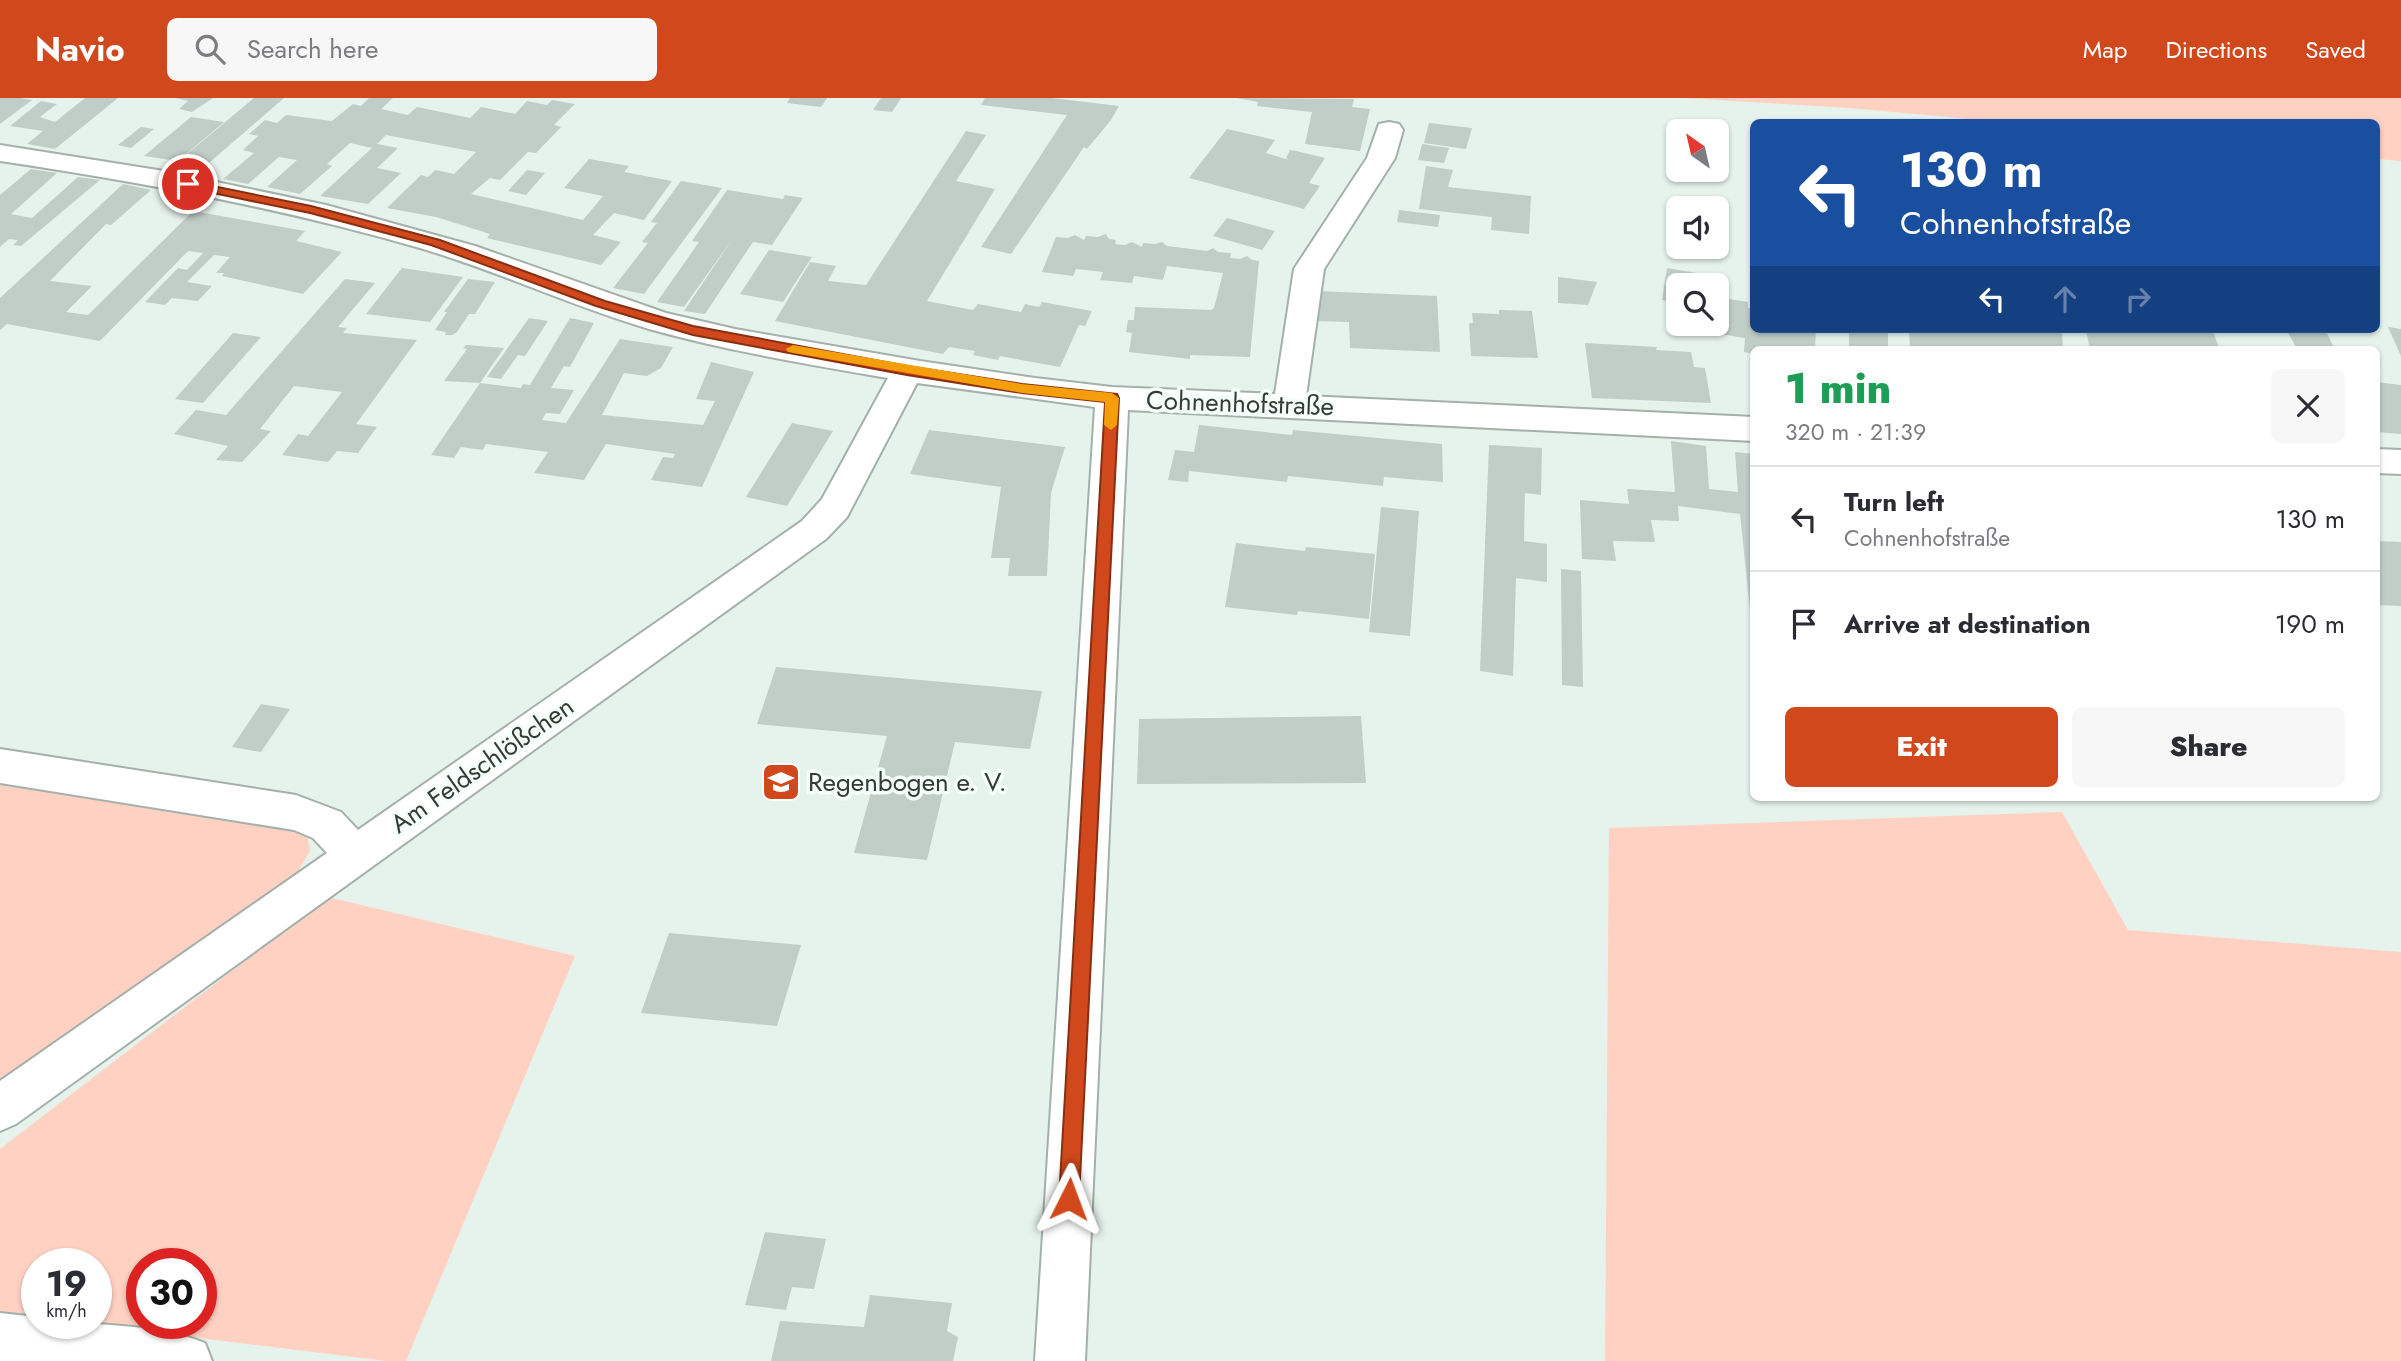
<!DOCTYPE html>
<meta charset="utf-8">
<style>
:root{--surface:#fff;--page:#f7f7f7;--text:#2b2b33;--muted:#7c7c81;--line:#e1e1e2;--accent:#d0481b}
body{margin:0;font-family:Jost,sans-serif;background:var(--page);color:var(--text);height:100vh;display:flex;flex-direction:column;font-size:26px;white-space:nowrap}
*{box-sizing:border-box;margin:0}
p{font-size:23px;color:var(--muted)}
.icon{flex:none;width:38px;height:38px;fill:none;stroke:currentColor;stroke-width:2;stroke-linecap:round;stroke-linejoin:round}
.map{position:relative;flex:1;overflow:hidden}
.details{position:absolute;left:1750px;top:248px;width:630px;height:455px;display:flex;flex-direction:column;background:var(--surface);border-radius:10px;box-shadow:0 2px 5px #0004}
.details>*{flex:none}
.banner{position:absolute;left:1750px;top:21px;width:630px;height:214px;border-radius:10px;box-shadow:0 2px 5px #0004;background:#1a4fa0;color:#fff;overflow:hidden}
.needle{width:46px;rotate:326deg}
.tools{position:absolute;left:1666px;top:21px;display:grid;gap:14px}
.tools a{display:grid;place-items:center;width:63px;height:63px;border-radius:10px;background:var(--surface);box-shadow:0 2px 5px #0004;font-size:35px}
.speed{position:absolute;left:21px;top:1150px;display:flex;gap:14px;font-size:35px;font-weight:700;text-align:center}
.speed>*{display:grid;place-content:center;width:91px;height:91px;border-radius:50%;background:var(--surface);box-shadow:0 2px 5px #0004;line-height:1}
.speed small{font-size:18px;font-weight:400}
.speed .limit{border:10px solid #d22;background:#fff;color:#111}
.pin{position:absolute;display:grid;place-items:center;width:60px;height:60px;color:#fff;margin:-30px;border:4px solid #fff;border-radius:50%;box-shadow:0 2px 7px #0007}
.me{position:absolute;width:77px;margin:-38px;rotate:3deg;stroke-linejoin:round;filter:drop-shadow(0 0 5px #0008)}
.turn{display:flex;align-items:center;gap:24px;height:147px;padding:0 35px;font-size:32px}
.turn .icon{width:91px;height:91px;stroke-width:2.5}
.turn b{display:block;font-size:49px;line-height:60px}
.lanes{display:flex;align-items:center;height:66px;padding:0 35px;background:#0003;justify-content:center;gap:35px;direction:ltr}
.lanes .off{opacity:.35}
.round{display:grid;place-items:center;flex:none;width:74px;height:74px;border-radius:10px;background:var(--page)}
.overview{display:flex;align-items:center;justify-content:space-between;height:119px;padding:0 35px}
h1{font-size:42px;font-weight:800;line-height:52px;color:#1e9e55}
.primary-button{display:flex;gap:14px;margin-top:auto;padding:14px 35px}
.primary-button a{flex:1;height:80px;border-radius:10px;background:var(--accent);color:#fff;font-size:28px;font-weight:800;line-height:80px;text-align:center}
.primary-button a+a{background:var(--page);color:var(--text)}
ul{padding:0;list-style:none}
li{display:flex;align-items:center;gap:21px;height:105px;padding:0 35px;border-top:2px solid var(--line)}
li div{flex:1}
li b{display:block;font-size:26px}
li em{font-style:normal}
header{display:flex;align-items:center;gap:42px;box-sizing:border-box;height:98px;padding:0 35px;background:var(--accent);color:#fff}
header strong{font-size:33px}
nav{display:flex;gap:38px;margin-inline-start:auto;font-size:24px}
.search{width:490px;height:63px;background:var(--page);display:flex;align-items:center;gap:18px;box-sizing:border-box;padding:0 24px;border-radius:10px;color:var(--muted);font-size:26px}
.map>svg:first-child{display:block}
</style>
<header>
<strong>Navio</strong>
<div class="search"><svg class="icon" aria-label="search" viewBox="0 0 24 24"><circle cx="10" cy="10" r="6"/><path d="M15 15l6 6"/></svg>Search here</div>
<nav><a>Map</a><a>Directions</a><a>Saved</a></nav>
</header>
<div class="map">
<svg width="2401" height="1263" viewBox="0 0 2401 1263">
<rect width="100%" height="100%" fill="#e6f2ec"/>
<!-- green -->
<g fill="#ffd1c3" fill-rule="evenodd">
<polygon points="1683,0 2401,0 2401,63 2377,61 2376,24 2003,24 1849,10"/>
<polygon points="0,683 295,725 307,737 310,753 290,787 0,990"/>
<polygon points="2062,714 2128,832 2401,854 2401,1263 1605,1263 1609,730"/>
<path d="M 328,799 L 575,858 L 406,1263 L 386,1263 L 75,1225 L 96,1225 L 96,1166 L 37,1166 L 37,1220 L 0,1216 L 0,1051 ZM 142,1166 L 201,1166 L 201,1225 L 142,1225 Z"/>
</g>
<!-- building -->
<g fill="#c1cdc7">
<polygon points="0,0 20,0 32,2 0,26"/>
<polygon points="85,0 118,0 55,51 27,46 43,33 10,28 41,3 57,6 40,19 55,24"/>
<polygon points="176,0 213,0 192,14 179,11 188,3"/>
<polygon points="254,0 284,0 195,77 168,72"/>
<polygon points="369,0 393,0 381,11 408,17 417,9 470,20 481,9 515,16 527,3 547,7 552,2 575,6 554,27 561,29 536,55 528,54 500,82 490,80 471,96 583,122 603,98 564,90 589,61 629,68 624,74 672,83 644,122 614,115 593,137 621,144 601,167 487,140 490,136 436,119 387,110 421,77 428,79 435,72 454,76 476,54 386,37 377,46 398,50 377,70 401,75 368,106 320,98 372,50 350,45 327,66 332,68 300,96 267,89 297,62 279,59 248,86 223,81 254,55 243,52 258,38 249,36 265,22 277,25 286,17 332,23 353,6 361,8"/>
<polygon points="790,0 827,0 821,9 787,5"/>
<polygon points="881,0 901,0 892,14 873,12"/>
<polygon points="985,0 1052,0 1119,8 1111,22 1087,51 1084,49 1011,156 981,149 1067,17 981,7"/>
<polygon points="1237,0 1354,1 1352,9 1370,11 1360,53 1305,46 1312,14 1257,8 1258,4"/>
<polygon points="191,19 224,24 178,63 144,58"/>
<polygon points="1429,25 1472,30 1466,51 1424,45"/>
<polygon points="141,29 154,31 131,50 118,47"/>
<polygon points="1227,31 1275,42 1266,55 1289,62 1286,60 1290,52 1296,53 1325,60 1309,85 1320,88 1304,111 1189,80"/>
<polygon points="966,33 986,37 956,83 995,91 927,203 973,212 978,206 1021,214 1025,206 1039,209 1042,204 1092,213 1085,228 1079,227 1060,269 1000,258 998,262 973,257 975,253 949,249 943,256 775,223 810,164 836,168 828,183 866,187"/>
<polygon points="1422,46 1449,50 1444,65 1418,62"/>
<polygon points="1426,68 1453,72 1448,89 1531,98 1529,136 1491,132 1492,119 1419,111"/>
<polygon points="31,71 57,75 11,116 32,120 78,79 100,82 21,148 13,147 18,142 9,141 0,149 0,97"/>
<polygon points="527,72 545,75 526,97 508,93"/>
<polygon points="681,83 722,90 644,196 613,190 648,145 642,144 657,125 651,124"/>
<polygon points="123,86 151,92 111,127 106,126 50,183 92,188 66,214 88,217 193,113 305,133 296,143 342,154 303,196 222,178 224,175 216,175 230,159 214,157 187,184 212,188 198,203 172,200 165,207 145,204 178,170 187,172 203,155 188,153 100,243 7,226 0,232 0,200"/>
<polygon points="727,92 783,101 785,97 803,100 772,147 753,144 705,216 684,213 733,140 684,209 657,204 699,144 692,143"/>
<polygon points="1399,112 1440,117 1438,129 1397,124"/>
<polygon points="1227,120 1275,133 1262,152 1213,138"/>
<polygon points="1106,136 1109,141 1116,142 1115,146 1125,147 1132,144 1142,149 1143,145 1155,146 1162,144 1167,148 1207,153 1213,150 1218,154 1231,155 1230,160 1240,161 1247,158 1252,162 1259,163 1250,259 1190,257 1190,261 1129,254 1132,235 1126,234 1128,222 1134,222 1135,209 1211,212 1214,210 1223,175 1167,168 1163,182 1134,178 1132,185 1100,182 1103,174 1076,171 1073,178 1042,174 1056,139 1068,140 1075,137 1084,142 1086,138 1098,139"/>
<polygon points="769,152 812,159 783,204 740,196"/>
<polygon points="402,170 463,179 430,224 366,216"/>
<polygon points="1667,170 1714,178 1714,187 1678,187 1678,205 1662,202"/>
<polygon points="1558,179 1597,184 1588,207 1558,205"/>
<polygon points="345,181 375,185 338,229 347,230 343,235 417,242 356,326 377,329 358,355 337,353 328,364 282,357 298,336 308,338 342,294 294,288 260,331 271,333 242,364 216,362 228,348 174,336 196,312 226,317"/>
<polygon points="468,181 495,184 475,216 469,216 457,234 452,237 445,237 446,234 435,232 447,214 444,214"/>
<polygon points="1317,193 1437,198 1440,254 1350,250 1349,224 1315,223"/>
<polygon points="1717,199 1748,204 1748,210 1754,210 1754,231 1816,231 1815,252 1754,252 1754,256 1744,254 1745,240 1695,232 1695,226 1717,226"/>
<polygon points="1499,212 1532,213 1538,260 1471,258 1469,225 1473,225 1472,215 1499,216"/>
<polygon points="529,220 548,223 525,258 518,257 501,281 487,279"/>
<polygon points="570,220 594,225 570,269 564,268 551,290 574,292 560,316 546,315 542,322 566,325 620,241 673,249 661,270 647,278 624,275 602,317 703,327 715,303 696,301 711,264 754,274 702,389 651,382 663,359 673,360 675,356 606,346 584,382 534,375 548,354 486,346 483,352 461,349 454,360 431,357 480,285 444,283 467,251 463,250 466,247 504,250 480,285 521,290 523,286 530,287"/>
<polygon points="2388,229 2401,231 2401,258"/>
<rect x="1849" y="231" width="39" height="21"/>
<polygon points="1909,231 2042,231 2062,234 2063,252 1914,252 1910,251"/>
<polygon points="2086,231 2212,231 2220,252 2092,252 2089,247"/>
<polygon points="2286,231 2325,231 2335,252 2296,249"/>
<polygon points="233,235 261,239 203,305 175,301"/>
<polygon points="1585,245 1657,249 1656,252 1691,254 1694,269 1705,270 1711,305 1592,300"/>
<polygon points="2376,284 2401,287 2401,336 2376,334"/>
<polygon points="792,325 833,333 787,408 746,399"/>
<polygon points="1199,327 1292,337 1293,332 1442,346 1443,384 1384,379 1383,388 1288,378 1287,384 1189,373 1188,384 1168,382 1175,352 1194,354"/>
<polygon points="929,332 1065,349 1051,395 1047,478 1008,478 1010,460 991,460 1001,389 910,376"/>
<polygon points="1671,343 1706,348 1709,391 1738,394 1735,354 1754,356 1754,549 1740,416 1678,408 1679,423 1651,422 1655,444 1613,443 1616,463 1582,461 1580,402 1629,406 1627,391 1675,394"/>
<polygon points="1489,347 1542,350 1541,397 1525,395 1524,443 1547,446 1547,484 1516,480 1513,578 1480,573"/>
<polygon points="1381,409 1419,413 1410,538 1369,534"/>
<polygon points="2376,443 2401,444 2401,508 2376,507"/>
<polygon points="1236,445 1305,453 1306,449 1375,456 1369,521 1298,513 1297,517 1225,509"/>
<polygon points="1561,471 1581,473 1583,589 1562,587"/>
<polygon points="776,569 1042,593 1030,651 955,644 927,762 854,755 887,638 757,626"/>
<polygon points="261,606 290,611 261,654 232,649"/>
<polygon points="1361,618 1366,685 1137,686 1139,621"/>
<polygon points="669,835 801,847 777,928 641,915"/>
<polygon points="765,1134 826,1141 814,1191 792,1189 786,1212 745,1207"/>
<polygon points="870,1197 952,1205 947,1233 958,1239 953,1263 771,1263 780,1223 864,1229"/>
</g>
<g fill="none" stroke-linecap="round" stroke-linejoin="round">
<defs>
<g id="minor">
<path d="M 1389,24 L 1399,26 L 1403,32 L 1395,60 L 1324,171 L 1306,298 L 1754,319 L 1754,343 L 1128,312 L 1085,1263 L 1035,1263 L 1095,309 L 917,285 L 847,419 L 826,441 L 16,1026 L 0,1033 L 0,983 L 327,755 L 313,740 L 294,732 L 0,685 L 0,651 L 296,697 L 341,714 L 358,732 L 802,423 L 822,401 L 888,280 C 808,266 727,253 649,231 C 571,208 498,173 420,150 C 282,110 142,84 0,63 L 0,47 L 164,73 L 326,107 L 475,148 L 666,215 L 735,231 L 920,263 L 1035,280 L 1112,289 L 1275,296 L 1294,171 L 1367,60 L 1379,26 Z"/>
<polygon points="2376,351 2401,352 2401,376 2376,375"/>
<path d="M 0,1215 L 37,1219 L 37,1225 C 86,1225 160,1226 205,1245 L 212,1263 L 0,1263 Z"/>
</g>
</defs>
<!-- minor casing -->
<use href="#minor" stroke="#a4b0aa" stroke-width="4"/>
<!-- minor -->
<use href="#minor" fill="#fff" fill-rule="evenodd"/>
</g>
<!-- route -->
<polygon fill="#d0481b" stroke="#872f12" stroke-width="2" points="188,83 311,108 440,142 605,203 693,228 907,268 1022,286 1117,296 1119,300 1079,1101 1076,1108 1069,1111 1062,1108 1059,1101 1105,304 1022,295 907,277 693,237 596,208 431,147 310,115 184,89 184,84"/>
<!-- slow -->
<polygon fill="#f59e0b" points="793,247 1022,286 1112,295 1119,300 1117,327 1111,332 1104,327 1105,304 1022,295 788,254 786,251"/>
<!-- icons -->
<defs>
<symbol id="school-square" viewBox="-11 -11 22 22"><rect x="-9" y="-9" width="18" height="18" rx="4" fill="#d0481b" stroke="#f5fffa"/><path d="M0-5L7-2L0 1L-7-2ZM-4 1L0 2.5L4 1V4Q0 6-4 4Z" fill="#fff"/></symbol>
</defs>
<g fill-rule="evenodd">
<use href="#school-square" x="759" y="662" width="44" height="44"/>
</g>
<g text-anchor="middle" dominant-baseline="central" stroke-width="7" stroke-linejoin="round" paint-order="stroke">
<!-- street labels -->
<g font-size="26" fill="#363a38" stroke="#f5fffa">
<text transform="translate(1240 305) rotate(2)">Cohnenhofstraße</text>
<text transform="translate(482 667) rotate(-35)">Am Feldschlößchen</text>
</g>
<!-- poi labels -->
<g font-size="26" fill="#363a38" stroke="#f5fffa" text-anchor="start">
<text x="808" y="684">Regenbogen e. V.</text>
</g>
</g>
</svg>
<div class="tools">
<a><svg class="needle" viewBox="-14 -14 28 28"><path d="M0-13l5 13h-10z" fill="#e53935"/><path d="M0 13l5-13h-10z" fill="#7c7c81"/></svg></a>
<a><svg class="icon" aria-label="sound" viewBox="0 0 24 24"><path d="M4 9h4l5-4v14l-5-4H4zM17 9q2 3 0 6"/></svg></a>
<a><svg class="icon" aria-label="search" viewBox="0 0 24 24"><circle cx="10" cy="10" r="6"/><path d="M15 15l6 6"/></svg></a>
</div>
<div class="speed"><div>19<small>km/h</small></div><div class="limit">30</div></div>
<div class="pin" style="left:188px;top:86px;background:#d93025"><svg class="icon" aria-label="arrive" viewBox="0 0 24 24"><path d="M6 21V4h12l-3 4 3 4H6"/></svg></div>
<svg class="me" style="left:1069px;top:1101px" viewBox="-20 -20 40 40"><path d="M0-17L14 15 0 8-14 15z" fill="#d0481b" stroke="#fff" stroke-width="4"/></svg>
<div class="banner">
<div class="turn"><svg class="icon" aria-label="left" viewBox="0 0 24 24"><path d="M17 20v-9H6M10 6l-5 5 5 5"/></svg><div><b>130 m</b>Cohnenhofstraße</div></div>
<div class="lanes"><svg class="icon" aria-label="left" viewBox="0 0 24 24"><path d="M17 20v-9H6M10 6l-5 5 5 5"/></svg><svg class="icon off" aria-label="ahead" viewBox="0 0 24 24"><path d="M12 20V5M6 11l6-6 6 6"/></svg><svg class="icon off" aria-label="right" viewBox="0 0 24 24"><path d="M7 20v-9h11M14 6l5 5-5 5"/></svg></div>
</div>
<section class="details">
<div class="overview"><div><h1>1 min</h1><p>320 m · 21:39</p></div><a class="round"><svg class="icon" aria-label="close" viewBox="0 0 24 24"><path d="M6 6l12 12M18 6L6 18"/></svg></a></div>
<ul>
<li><svg class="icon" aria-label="left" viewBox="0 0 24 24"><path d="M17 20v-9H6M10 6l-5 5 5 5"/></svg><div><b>Turn left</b><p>Cohnenhofstraße</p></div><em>130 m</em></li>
<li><svg class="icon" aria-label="arrive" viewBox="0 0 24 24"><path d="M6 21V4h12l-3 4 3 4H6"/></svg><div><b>Arrive at destination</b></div><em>190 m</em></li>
</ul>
<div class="primary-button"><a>Exit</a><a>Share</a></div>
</section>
</div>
